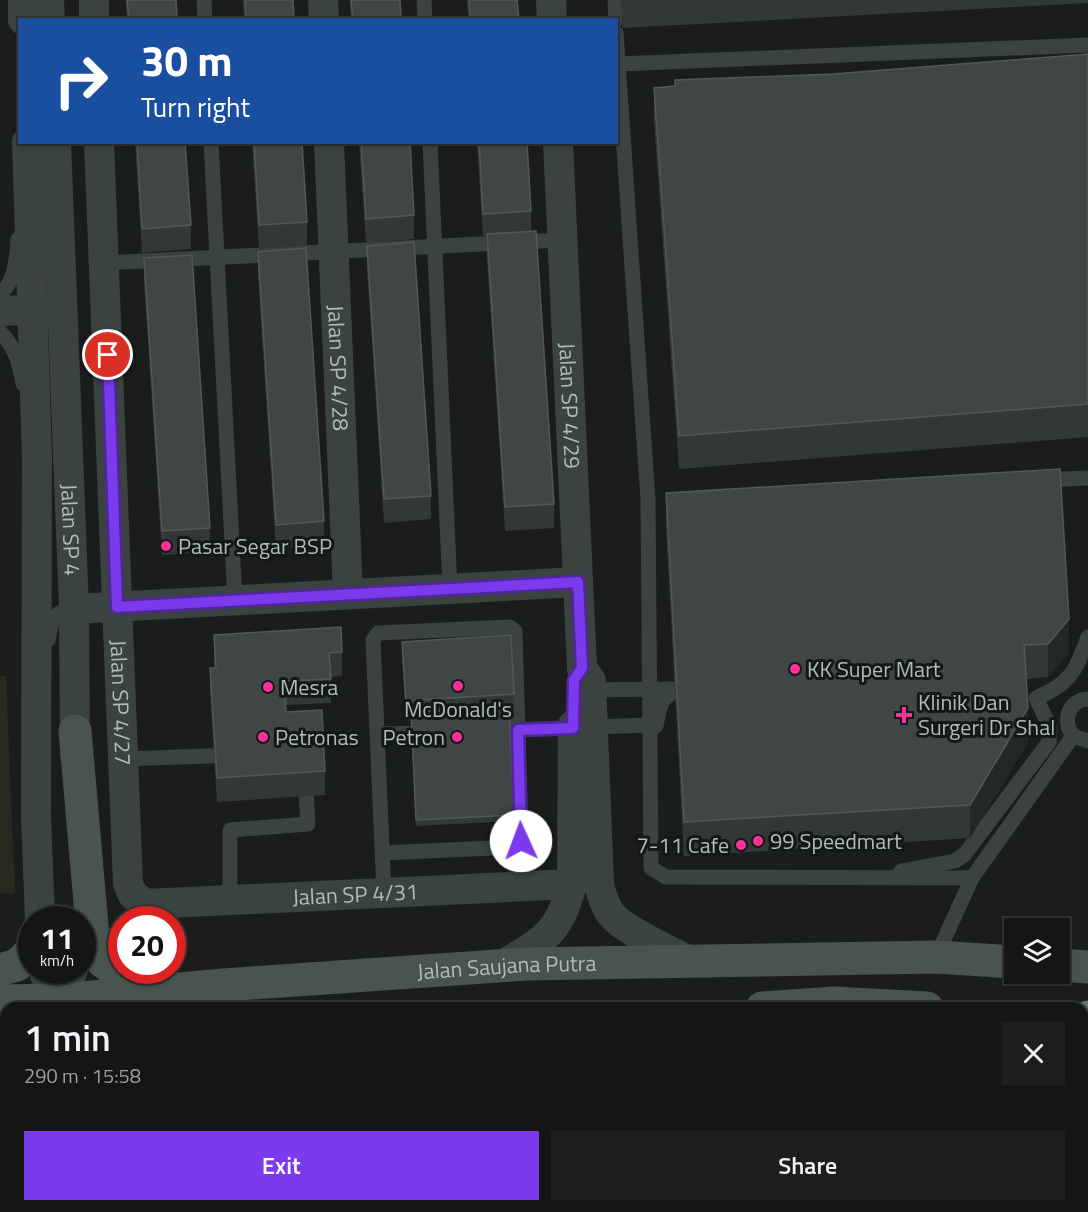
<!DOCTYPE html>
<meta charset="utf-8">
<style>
:root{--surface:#141616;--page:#1d1f1f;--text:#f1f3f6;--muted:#9d9fa1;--line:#333535;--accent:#7c3aed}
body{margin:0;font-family:"Titillium Web",sans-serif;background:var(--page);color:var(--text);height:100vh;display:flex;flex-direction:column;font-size:22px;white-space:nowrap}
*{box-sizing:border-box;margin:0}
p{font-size:20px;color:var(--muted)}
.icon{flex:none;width:33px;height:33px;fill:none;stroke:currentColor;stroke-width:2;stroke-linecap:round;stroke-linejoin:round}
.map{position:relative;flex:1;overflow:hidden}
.panel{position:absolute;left:0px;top:1002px;width:1089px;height:210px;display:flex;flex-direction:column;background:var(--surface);border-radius:18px 18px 0 0;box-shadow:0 2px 4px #0004,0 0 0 2px var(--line)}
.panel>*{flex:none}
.top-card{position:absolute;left:18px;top:18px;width:600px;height:126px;border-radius:0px;box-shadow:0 2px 4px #0004,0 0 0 2px var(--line);background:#1a4fa0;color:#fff;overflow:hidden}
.controls{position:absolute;left:1004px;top:918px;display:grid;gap:12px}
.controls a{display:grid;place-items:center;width:66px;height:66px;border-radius:0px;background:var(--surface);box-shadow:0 2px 4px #0004,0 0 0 2px var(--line);font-size:30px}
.speed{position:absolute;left:18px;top:906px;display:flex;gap:12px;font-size:30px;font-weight:700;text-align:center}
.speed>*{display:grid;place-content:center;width:78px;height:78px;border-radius:50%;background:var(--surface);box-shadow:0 2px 4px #0004,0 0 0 2px var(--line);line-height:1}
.speed small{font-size:15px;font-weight:400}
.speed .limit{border:9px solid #d22;background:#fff;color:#111}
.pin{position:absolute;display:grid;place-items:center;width:51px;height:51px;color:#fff;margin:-26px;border:3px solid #fff;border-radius:50%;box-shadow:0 2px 6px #0007}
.me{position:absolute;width:66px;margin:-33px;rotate:358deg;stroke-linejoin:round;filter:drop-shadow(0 0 4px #0008)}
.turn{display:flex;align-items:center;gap:21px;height:126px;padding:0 24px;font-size:27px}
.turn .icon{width:78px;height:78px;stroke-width:2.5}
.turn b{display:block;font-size:42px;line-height:51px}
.round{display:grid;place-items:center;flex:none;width:63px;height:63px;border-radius:0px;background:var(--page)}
.overview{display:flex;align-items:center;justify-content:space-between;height:102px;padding:0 24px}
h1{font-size:36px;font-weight:600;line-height:45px}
.action{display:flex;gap:12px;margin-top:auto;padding:12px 24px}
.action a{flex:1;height:69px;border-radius:0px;background:var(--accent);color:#fff;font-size:24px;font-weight:600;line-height:69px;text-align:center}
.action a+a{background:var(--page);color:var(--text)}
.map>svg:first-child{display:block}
</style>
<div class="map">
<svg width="1088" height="1212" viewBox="0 0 1088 1212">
<rect width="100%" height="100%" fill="#1b1d1d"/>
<!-- built -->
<polygon fill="#262a2a" points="0,1098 6,1098 6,1206 838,1206 837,1212 0,1212"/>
<!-- green -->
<polygon fill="#292920" points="0,676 6,676 15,893 0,894"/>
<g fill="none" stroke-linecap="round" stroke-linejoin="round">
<!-- lane -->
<g stroke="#3b4340" stroke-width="15">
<polyline points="204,0 205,20"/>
<polyline points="424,0 425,20"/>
<polyline points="615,0 616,20"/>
<polyline points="616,33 648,500 651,868 666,877 972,878"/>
<polyline points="618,64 1088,45"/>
<polyline points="211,142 235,600"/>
<polyline points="430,142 450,589"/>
<polyline points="104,263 562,240"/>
<path d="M 0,294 C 15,283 17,256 18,239"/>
<path d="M 0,332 C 16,348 19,362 23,384"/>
<polyline points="1041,480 1088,478"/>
<path d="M 48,640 C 52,620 51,612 74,609"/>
<polyline points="574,690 678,689"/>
<path d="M 1088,699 C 1068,700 1062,721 1073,736 L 1088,741"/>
<path d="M 656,726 C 660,706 659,699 678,689"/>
<polyline points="509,730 650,725"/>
<polyline points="377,734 431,733"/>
<polyline points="124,759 235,755"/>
<polyline points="382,853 513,847 521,841 515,631 510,627 378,633 373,640 384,893"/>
<path d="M 901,871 L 955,861 L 965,854 L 1049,742 L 1050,727 L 1036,698 C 1070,684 1076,671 1088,637"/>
<polyline points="230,900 230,830 308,824 305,776"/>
<polyline points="936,957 972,878 1073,736"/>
<polyline points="164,1206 165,1212"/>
<polyline points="416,1206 416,1212"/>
<polyline points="677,1206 677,1212"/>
</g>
<!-- street -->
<g stroke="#3b4340" stroke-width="30">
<polyline points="23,0 23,20"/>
<polyline points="49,0 50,20"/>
<polyline points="94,0 94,20"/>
<polyline points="323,0 324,20"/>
<polyline points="551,0 552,20"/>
<polyline points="27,142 37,458 36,816 40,920"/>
<path id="s1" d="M 56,142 L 74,609 L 75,754"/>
<path id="s2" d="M 99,142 L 128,884 L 133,895 L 146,904 L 572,884"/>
<path id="s3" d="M 329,142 L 348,594"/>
<path id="s4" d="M 558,142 L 582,668"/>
<polyline points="0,311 52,309"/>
<polyline points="74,609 578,582"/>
<path d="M 582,668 L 591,681 L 599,884 C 601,893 604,903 609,911 C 619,929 670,950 690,961"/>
<path d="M 501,966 C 543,940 559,935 572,884 L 573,725"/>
<polyline points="44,970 45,975 61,1000"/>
<polyline points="61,1000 73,970"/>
<polyline points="0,1137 6,1137"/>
<polyline points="35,1206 35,1212"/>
<polyline points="297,1206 297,1212"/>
<polyline points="552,1206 552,1212"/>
</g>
<!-- secondary -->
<g stroke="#49534f" stroke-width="33">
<polyline points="75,731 93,937 102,961 123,977 159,984"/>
<polyline points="1059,965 1088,967"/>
<polyline points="0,970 17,965 32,951"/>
<path id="s5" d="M 0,1001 L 61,1000 L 223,985 L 526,964 L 936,957 L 1014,962"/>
<polyline points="762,1008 834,1003 927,1008"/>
<polyline points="0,1040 6,1039"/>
<polyline points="0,1071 6,1071"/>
</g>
<!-- highway -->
<g stroke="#67746e" stroke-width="33">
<polyline points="1083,1025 1088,1017"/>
<polyline points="1083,1127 1088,1119"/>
<polyline points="966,1212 970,1206"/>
<polyline points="1031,1212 1035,1206"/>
</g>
</g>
<!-- wall -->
<g fill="#333837">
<polygon points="126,0 176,0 177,20 127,20"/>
<polygon points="243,0 293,0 294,20 244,20"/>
<polygon points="350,0 400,0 401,20 351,20"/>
<polygon points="467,0 517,0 519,20 469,20"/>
<polygon points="621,0 1088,0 1088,3 622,28"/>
<polygon points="1088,54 1088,437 679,469 654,121 654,88"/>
<polygon points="135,142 185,142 191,225 191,249 142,253"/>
<polygon points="252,142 302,142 307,222 307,246 259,249"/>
<polygon points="359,142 410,142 414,215 414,239 366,243"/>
<polygon points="477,142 527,142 531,211 531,231 554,504 554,528 505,531 487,258 487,238 483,238"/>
<polygon points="367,246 431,496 431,519 384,523 367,270"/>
<polygon points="258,252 324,521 324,545 276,549 258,276"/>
<polygon points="144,258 210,528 210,552 162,555 144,282"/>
<polygon points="666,493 1069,619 1069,653 1048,677 1026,679 1028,742 970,838 684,856 666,527"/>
<polygon points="214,635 342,652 342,676 331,677 331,703 286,705 286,712 325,771 325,795 217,802 210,692 210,668 214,668"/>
<polygon points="402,642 514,694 514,712 509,712 514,821 416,826 411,719 406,720 402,661"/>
</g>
<!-- shaded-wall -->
<g fill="#242727">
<polygon points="1069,619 1069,653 1048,677 1048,644"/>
<polygon points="1028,708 1028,742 970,838 970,805"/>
</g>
<!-- building -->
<g fill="#404645" stroke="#515956" stroke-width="1.5">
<polygon points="127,0 176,0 177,20 129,20"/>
<polygon points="245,0 293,0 294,20 246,20"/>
<polygon points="351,0 400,0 401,20 353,20"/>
<polygon points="469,0 517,0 519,20 470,20"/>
<polygon points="1088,54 1088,404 679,436 654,88 675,86 675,80 833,74"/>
<polygon points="137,142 185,142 191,225 142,229"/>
<polygon points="254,142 302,142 307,222 259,225"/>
<polygon points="361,142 410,142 414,215 366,219"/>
<polygon points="479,142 527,142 531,211 483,214"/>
<polygon points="536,231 554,504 505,507 487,234"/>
<polygon points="414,242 431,496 384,499 367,246"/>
<polygon points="306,248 324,521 276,525 258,252"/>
<polygon points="192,255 210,528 162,531 144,258"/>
<polygon points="1060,469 1069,619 1048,644 1024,645 1028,708 970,805 684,822 666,493"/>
<polygon points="341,627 342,652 329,653 331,679 284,681 286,712 322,710 325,771 217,778 210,668 216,668 214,635"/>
<polygon points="511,635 514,694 406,701 402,642"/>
<polygon points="509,706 514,815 416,820 411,712"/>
<polygon points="0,1162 1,1162 4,1212 0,1212"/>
<polygon points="78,1206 155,1206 156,1212 78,1212"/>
<rect x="178" y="1206" width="77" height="6"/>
<polygon points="332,1206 408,1206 408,1212 333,1212"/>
<polygon points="433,1206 508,1206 508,1212 434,1212"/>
<polygon points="588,1206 665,1206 665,1212 589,1212"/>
</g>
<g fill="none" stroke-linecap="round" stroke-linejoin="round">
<defs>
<polyline id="route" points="108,355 117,607 578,582 582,668 574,680 573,728 518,730 521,841"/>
</defs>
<!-- route casing -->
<use href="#route" stroke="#51269a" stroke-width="15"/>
<!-- route -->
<use href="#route" stroke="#7c3aed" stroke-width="10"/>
</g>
<!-- markers -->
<g fill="#ff3198" stroke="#151818" stroke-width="2">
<circle cx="166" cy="546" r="6"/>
<circle cx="795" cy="669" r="6"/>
<circle cx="458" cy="686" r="6"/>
<circle cx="268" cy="687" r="6"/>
<path d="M901 706h6v6h6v6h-6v6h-6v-6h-6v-6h6z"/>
<circle cx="263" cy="737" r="6"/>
<circle cx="457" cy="737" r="6"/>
<circle cx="758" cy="841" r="6"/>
<circle cx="741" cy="845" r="6"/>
</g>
<g text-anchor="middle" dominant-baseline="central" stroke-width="6" stroke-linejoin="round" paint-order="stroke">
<!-- street labels -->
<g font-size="22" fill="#acbeb5" stroke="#151818">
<text stroke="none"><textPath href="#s3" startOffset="226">Jalan SP 4/28</textPath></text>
<text stroke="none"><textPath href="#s4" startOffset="264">Jalan SP 4/29</textPath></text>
<text stroke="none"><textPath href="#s1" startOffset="388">Jalan SP 4</textPath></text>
<text stroke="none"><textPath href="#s2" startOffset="561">Jalan SP 4/27</textPath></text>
<text stroke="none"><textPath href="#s2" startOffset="980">Jalan SP 4/31</textPath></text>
<text stroke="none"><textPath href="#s5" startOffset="508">Jalan Saujana Putra</textPath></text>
</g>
<!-- poi labels -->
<g font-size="22" fill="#acbeb5" stroke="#151818" text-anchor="start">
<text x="178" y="546">Pasar Segar BSP</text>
<text x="807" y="669">KK Super Mart</text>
<text x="280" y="687">Mesra</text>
<text x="918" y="702">Klinik Dan<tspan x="918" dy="25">Surgeri Dr Shal</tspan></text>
<text x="458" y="709" text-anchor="middle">McDonald's</text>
<text x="275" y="737">Petronas</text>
<text x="445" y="737" text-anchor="end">Petron</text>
<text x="770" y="841">99 Speedmart</text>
<text x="729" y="845" text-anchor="end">7-11 Cafe</text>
</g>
</g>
</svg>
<div class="controls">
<a><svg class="icon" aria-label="layers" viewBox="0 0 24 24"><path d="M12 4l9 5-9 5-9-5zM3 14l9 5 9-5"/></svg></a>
</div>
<div class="speed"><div>11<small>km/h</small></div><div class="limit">20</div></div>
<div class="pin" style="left:108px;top:355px;background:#d93025"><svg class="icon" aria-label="arrive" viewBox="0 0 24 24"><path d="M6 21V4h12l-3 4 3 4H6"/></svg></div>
<svg class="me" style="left:521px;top:841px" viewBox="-20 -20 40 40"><circle r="19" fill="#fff"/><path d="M0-13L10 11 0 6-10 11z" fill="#7c3aed"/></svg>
<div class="top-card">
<div class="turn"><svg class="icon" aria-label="right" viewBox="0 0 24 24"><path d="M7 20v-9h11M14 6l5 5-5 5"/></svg><div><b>30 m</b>Turn right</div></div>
</div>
<section class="panel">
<div class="overview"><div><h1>1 min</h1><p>290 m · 15:58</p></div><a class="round"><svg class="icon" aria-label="close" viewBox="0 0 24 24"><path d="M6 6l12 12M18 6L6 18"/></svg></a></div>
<div class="action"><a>Exit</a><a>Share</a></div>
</section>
</div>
